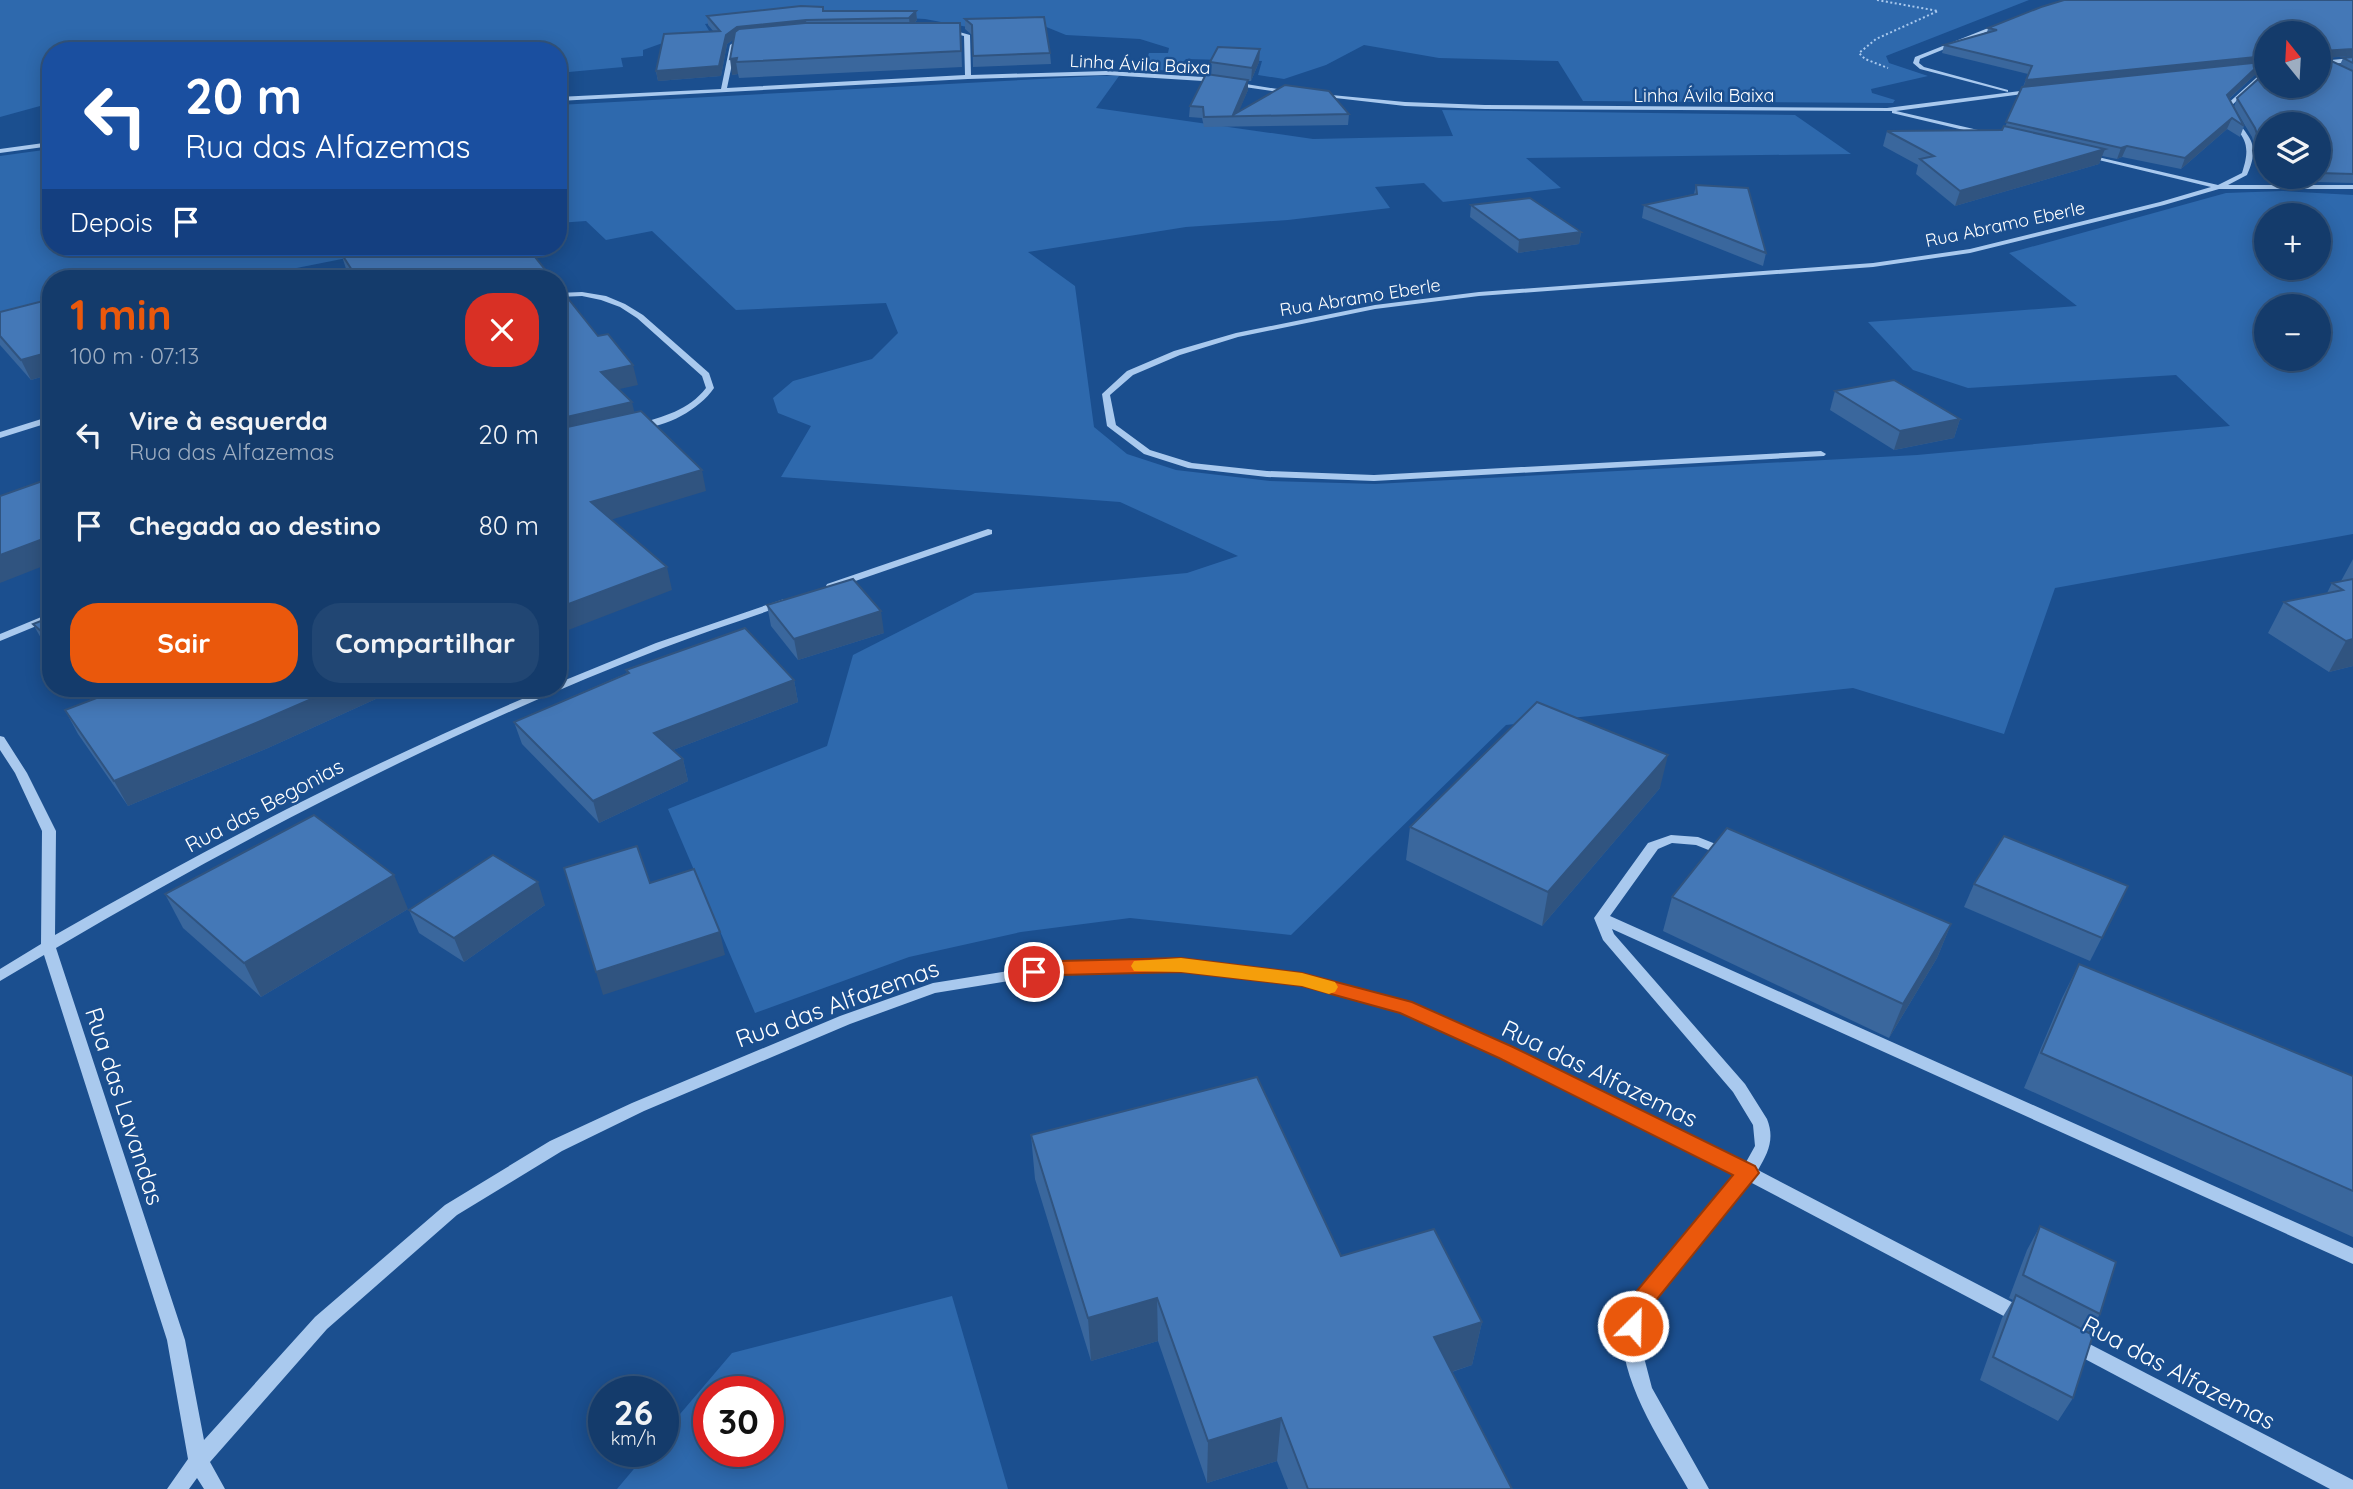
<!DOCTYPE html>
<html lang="pt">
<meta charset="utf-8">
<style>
:root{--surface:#143b6b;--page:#214673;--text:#f1f3f6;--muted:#9dadc1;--line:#33557e;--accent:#ea580c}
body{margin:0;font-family:Quicksand,sans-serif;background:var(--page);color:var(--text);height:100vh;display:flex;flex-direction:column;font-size:26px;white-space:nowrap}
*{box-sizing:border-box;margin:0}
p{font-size:23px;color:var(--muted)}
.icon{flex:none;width:38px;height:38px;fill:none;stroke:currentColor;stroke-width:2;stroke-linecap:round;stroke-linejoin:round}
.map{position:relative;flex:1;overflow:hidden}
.sheet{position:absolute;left:42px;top:270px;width:525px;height:427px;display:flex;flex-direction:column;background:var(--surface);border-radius:28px;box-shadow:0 4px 18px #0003,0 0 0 2px var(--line)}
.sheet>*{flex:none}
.banner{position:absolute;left:42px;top:42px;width:525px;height:214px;border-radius:28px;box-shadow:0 4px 18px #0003,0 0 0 2px var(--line);background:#1a4fa0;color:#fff;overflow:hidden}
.needle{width:46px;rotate:342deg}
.tools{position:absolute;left:2254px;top:21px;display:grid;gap:14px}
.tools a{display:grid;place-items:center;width:77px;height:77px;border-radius:50%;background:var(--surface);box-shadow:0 4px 18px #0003,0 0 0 2px var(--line);font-size:35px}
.speed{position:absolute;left:588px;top:1376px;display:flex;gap:14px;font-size:35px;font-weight:700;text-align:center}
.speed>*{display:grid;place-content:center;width:91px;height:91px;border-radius:50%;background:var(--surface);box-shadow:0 4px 18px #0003,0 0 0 2px var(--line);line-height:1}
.speed small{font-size:18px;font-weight:400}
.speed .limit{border:10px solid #d22;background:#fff;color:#111}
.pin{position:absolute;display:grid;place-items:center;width:60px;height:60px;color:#fff;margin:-30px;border:4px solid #fff;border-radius:50%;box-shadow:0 2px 7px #0007}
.me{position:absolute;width:77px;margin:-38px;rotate:23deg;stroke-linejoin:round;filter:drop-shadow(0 0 5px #0008)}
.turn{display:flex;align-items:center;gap:24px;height:147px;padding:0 28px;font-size:32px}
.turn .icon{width:91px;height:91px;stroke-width:2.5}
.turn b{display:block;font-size:49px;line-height:60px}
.then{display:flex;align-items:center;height:66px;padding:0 28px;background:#0003;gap:14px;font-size:26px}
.round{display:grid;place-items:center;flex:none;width:74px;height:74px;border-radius:28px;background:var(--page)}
.headline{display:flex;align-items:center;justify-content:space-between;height:119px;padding:0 28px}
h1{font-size:42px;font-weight:800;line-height:52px;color:var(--accent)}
.button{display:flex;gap:14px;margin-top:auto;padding:14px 28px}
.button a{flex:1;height:80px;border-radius:28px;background:var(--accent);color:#fff;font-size:28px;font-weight:800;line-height:80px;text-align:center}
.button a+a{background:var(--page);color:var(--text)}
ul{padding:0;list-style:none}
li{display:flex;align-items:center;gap:21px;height:91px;padding:0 28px}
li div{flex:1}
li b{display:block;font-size:26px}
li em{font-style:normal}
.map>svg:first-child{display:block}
</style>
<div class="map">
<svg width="2353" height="1489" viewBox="0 0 2353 1489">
<rect width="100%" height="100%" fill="#1b4f8f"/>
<!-- green -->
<g fill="#2e69ad" fill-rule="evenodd">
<polygon points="0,0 2029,0 1886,56 1889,63 1928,76 1871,89 1872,93 1895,100 1893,103 1583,101 1558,61 1439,58 1364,45 1326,65 1284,79 1258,75 1262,61 1186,59 1174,71 1143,69 1149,53 1168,53 1169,48 1140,39 1066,35 1044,26 973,28 925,19 801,12 705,24 711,34 674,39 643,50 643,56 621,58 623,67 558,73 558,51 51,51 51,103 0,117"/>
<path d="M 1097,76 L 1119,76 L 1096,108 L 1313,139 L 1453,136 L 1442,110 L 1795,115 L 1851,154 L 1526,158 L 1561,188 L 1443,202 L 1424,183 L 1375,187 L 1390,208 L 1288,220 L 1186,227 L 1028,252 L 1075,286 L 1094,427 L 1127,454 L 1176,470 L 1270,481 L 1375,484 L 1917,455 L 2230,426 L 2176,375 L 1968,388 L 1913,370 L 1868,322 L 2077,306 L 2009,253 L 2226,193 L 2283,191 L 2353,195 L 2353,534 L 2055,588 L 2004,734 L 1853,688 L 1506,725 L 1291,935 L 1130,918 L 1021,932 L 909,957 L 755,1013 L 668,809 L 827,746 L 853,655 L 975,593 L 1187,573 L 1238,556 L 1120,502 L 781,477 L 811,426 L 778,413 L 773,398 L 793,381 L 872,359 L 898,333 L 886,303 L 736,310 L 652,231 L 606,240 L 586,221 L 558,223 L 558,105 ZM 2266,215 L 2319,215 L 2319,268 L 2266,268 ZM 2266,306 L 2319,306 L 2319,359 L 2266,359 Z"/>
<polygon points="51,149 51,247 402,247 247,278 51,278 51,312 0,316 0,156"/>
<path d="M 952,1296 L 1008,1489 L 617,1489 L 649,1451 L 663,1451 L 663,1434 L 732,1353 ZM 709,1391 L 768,1391 L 768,1451 L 709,1451 Z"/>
</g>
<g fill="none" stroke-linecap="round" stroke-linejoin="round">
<!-- path -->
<polyline stroke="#a9c9ee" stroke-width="2" stroke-dasharray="2 2.5" stroke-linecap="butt" points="1877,0 1938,11 1876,39 1859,53 1865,59 1888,68"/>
<!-- minor -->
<g fill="#a9c9ee" fill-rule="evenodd">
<polygon points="2001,23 2006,24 1920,59 1919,63 1924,67 2008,90 2008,92 1920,69 1913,63 1915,57"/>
<polygon points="945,28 970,35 971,75 1107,71 1203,77 1296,92 1293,94 1203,81 1107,75 968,79 558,101 558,97 721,89 730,45 733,43 736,45 727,88 965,75 964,36 943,31"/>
<polygon points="2353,58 2353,62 2319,65 2319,61"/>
<path d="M 2266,69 L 2266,74 L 2231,106 C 2242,138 2264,136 2247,175 L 2228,185 L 2353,185 L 2353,189 L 2219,189 L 2164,205 L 1970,253 L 1873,267 L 1479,296 L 1375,309 L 1238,337 L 1180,355 L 1133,375 L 1110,395 L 1116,425 L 1150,450 L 1192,463 L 1267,471 L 1374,475 L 1821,451 L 1826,454 L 1824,456 L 1374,481 L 1267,477 L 1188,468 L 1144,454 L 1107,426 L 1102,394 L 1127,371 L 1174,351 L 1236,333 L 1375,305 L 1479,292 L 1873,263 L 1970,249 L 2160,202 L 2211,187 L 2082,156 L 2085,154 L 2218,185 L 2242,173 C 2255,134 2236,138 2225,106 Z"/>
<polygon points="2036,89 2038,92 1896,111 1991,133 1989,136 1892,113 1892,111 1485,109 1405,106 1318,96 1321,94 1405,102 1485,105 1887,108"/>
<polygon points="51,142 51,146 0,153 0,149"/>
<path d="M 582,292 L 606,296 L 625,304 L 643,315 L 709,373 L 714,388 C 699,410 664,429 637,428 L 637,424 C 663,417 689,410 706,388 L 702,376 L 637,318 L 620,307 L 601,300 L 582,296 L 558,297 L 558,293 Z"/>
<polygon points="51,416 51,422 0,438 0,432"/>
<polygon points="988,529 992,530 992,534 835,588 827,588 826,586 827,584"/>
<path d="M 784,599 L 788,600 L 789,602 L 788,604 C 746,619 704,632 663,648 C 455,728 249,834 56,948 L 185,1340 L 204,1440 L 315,1317 L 445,1205 L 550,1141 L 632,1103 L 840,1016 L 933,983 L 1059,963 L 1181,960 L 1302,974 L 1410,1003 L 1511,1049 L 1745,1164 L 1755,1146 L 1753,1125 L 1733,1092 L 1603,940 L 1594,918 L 1648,843 L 1671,835 L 1698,837 L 1731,850 L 1733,853 L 1731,856 L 1726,857 L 1696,845 L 1672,843 L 1658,849 L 1610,916 L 2353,1248 L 2353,1264 L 1612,929 L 1614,934 L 1745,1084 L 1767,1119 C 1775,1139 1768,1153 1758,1170 L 2027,1310 L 2030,1316 L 2027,1322 L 2021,1324 L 2015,1322 L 1750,1182 L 1644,1314 L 1640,1342 L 1652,1388 L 1709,1489 L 1688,1489 C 1662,1442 1603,1360 1629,1305 L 1736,1175 L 1501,1057 L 1401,1011 L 1302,984 L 1181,970 L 1059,973 L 935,993 L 850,1024 L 644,1111 L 562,1151 L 457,1215 L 327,1329 L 210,1462 L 225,1489 L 204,1489 L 197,1478 L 189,1489 L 167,1489 L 188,1459 L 167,1340 L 44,955 L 0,981 L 0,969 L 41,944 L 42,831 L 15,773 L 0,750 L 0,736 L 4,737 L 27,773 L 56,831 L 55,935 C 214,843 379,759 548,688 L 558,688 L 558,683 L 656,643 Z"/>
<polygon points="51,613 51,620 0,641 0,634"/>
<polygon points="2074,1336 2353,1480 2353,1489 2330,1489 2068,1350 2065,1344 2068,1338"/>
</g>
</g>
<!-- wall -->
<g fill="#3a679d">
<polygon points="2064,0 2353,0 2353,56 2324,58 2340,65 2343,58 2353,57 2353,183 2316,182 2308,177 2298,177 2319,177 2319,124 2266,124 2266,156 2255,148 2252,137 2234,107 2237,98 2266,72 2266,86 2319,86 2319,33 2266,33 2266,63 2262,64 2258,72 2229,99 2244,126 2240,137 2227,129 2181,169 2122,157 2117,159 2102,156 2099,164 1955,206 1916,174 1918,165 1883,146 1887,131 2002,130 2004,126 2005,127 2022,87 2023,87 2028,74 1942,53 1944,45 1987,33 1988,28 2041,7"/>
<polygon points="824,11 916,11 917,20 914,23 961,38 962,67 739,78 738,74 732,75 733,40 727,44 721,76 658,81 656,71 714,32 708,25 707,16"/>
<polygon points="965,19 1050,53 1051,64 973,67 972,35 965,29"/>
<polygon points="1260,49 1259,62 1251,81 1248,81 1248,90 1238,112 1349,114 1348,125 1204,127 1202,118 1189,117 1190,106 1210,74 1210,62"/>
<polygon points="1696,185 1766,253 1763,266 1642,218 1644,205 1694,194"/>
<polygon points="1471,205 1581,232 1579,244 1518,253 1470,217"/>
<polygon points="341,253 552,278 351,278 347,272"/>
<polygon points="51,299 51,374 31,380 0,345 0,312"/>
<polygon points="1835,391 1960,419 1954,438 1894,450 1830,410"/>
<polygon points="2353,559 2353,666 2329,672 2268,633 2284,602 2327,593 2332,583 2341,581"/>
<polygon points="767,605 884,633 798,660 771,626"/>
<polygon points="51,617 51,652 46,647 33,624"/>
<polygon points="626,670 794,680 798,702 673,750 683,759 688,781 599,823 522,744 514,722 627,673"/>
<polygon points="90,688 400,688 268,748 128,806 78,734 65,710 100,696"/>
<polygon points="1660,788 1542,926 1406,860 1410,827"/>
<polygon points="1974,884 2128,886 2090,961 1964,907"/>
<polygon points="165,894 408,909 261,997 183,928"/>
<polygon points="1672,897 1951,924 1937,958 1889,1038 1663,931"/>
<polygon points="545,905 464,962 419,933 409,910"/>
<polygon points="2079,964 2353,1076 2353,1237 2024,1088 2062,998"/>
<polygon points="1031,1135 1341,1256 1482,1322 1472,1365 1452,1372 1512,1489 1288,1489 1277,1461 1207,1483 1158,1341 1091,1361 1035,1179"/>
<polygon points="2040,1226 2100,1314 2088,1333 2073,1398 2058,1421 1980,1380 2002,1318 2013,1300 2009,1298 2027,1250"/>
</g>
<!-- shaded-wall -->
<g fill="#305480">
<polygon points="916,11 917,20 910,27 909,18"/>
<polygon points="806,20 807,28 739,36 727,44 721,76 658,81 656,71 726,35 737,27"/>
<polygon points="1260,49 1259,62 1251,81 1252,68"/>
<polygon points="2353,49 2353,56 2319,58 2322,51"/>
<polygon points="2266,56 2266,63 2262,64 2258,72 2222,105 2023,88 2026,80"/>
<polygon points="737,58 736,62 738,74 732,75 730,59"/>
<polygon points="1248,80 1248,90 1237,116 1233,116"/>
<polygon points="2232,118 2227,129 2181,169 2185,158"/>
<polygon points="2127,146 2122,157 2117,159 2121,148"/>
<polygon points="2105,149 2099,164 1955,206 1960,191"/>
<polygon points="1581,232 1579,244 1518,253 1519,240"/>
<polygon points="43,354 51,370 51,374 31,380 21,360"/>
<polygon points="633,365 638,385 606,392 601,372"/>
<polygon points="632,402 637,423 558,441 558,419"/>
<polygon points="1960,419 1954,438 1894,450 1900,431"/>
<polygon points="702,470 706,491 597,524 591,502"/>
<polygon points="51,536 51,563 0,583 0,555"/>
<polygon points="667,567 672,590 558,634 558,608"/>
<polygon points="881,611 884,633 798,660 794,639"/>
<polygon points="2353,639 2353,666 2329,672 2346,641"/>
<polygon points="794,680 798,702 660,755 654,733"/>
<polygon points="337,688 400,688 268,748 128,806 114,781"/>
<polygon points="1668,755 1660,788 1542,926 1548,892"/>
<polygon points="683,759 688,781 599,823 593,801"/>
<polygon points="394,875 408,909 261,997 244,963"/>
<polygon points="538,882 545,905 464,962 454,938"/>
<polygon points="1951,924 1937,958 1889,1038 1903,1004"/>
<polygon points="720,932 725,955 603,995 596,972"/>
<polygon points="1157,1298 1158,1341 1091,1361 1088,1318"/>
<polygon points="1482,1322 1472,1365 1426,1380 1434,1337"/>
<polygon points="1281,1418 1277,1461 1207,1483 1208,1441"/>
</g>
<!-- building -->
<g fill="#4478b7" stroke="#305480" stroke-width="2">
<polygon points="2064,0 2353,0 2353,49 2322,51 2320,57 2327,59 2353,71 2353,174 2319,173 2319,124 2266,124 2266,145 2259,140 2255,128 2237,98 2266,72 2266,86 2319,86 2319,33 2266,33 2266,56 2026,80 2032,66 1944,45 1997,30 1988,28 2041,7"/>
<polygon points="801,6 823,7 823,11 916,11 909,18 806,20 737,27 726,35 719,66 656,71 664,34 720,31 707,16"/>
<polygon points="1044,17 1050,53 973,56 972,25 965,19"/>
<polygon points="805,23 960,23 961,51 736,62 737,58 730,59 735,32 739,29"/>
<polygon points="1218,47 1260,49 1252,68 1210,62"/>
<polygon points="2353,57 2353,63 2343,58"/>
<polygon points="2262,62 2227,95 2244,126 2232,118 2185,158 2127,146 2121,148 2006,122 2022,87"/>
<polygon points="1206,74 1248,80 1233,115 1285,85 1329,91 1349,114 1204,117 1203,107 1190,106"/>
<polygon points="2004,126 2105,149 1960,191 1920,159 1934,156 1887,131 2002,130"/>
<polygon points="1696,185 1748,188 1766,253 1644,205 1697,194"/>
<polygon points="1530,198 1581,232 1519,240 1471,205"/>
<polygon points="376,247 527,247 552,278 357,278 341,253"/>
<polygon points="558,286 598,336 608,334 633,365 601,372 632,402 558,419"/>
<polygon points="51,299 51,365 43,354 21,360 0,336 0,312"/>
<polygon points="1894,380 1960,419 1900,431 1835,391"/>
<polygon points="641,411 702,470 591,502 667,567 558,608 558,429"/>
<polygon points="51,478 51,536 0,555 0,496"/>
<polygon points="853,579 881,611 794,639 767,605"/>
<polygon points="2353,579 2353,639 2346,641 2284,602 2343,590 2332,583"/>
<polygon points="51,617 51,640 33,624"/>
<polygon points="745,628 794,680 654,733 683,759 593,801 514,722 629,673 626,670"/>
<polygon points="104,688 337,688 256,723 114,781 65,710 110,693"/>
<polygon points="1537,702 1668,755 1548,892 1410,827"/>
<polygon points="314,815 394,875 244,963 165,894"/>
<polygon points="1727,828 1951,924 1903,1004 1672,897"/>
<polygon points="2004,836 2128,886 2102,938 1974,884"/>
<polygon points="637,846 650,883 694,869 720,932 596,972 564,868"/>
<polygon points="493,855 538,882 454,938 409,910"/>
<polygon points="2079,964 2353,1076 2353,1191 2041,1053"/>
<polygon points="1257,1077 1341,1256 1434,1229 1482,1322 1434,1337 1512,1489 1308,1489 1281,1418 1208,1441 1157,1298 1088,1318 1031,1135"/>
<polygon points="2040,1226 2116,1262 2100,1314 2023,1275"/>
<polygon points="2016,1295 2093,1335 2073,1398 1993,1357"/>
</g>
<!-- route -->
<polygon fill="#ea580c" stroke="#983908" stroke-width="2" points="1181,958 1302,973 1412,1002 1513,1047 1755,1166 1759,1173 1657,1299 1646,1314 1641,1334 1633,1337 1625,1334 1621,1326 1626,1304 1733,1175 1499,1058 1400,1013 1302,986 1181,972 1059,975 1034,979 1027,977 1024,972 1027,967 1059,961"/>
<!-- slow -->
<polygon fill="#f59e0b" points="1181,958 1302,973 1335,982 1338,987 1335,992 1329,994 1302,986 1181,972 1134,971 1131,966 1134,961"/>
<g text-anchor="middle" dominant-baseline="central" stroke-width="5" stroke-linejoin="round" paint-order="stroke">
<!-- far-street labels -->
<g font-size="18" fill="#fff" stroke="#1b4f8f">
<text transform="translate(1140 64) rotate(3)">Linha Ávila Baixa</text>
<text x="1704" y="95">Linha Ávila Baixa</text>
<text transform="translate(2005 224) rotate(-12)">Rua Abramo Eberle</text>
<text transform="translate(1360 297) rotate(-9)">Rua Abramo Eberle</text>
</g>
<!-- street labels -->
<g font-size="21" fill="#fff" stroke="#1b4f8f">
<text transform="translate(264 805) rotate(-28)">Rua das Begonias</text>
</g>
<!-- near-street labels -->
<g font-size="24" fill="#fff" stroke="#1b4f8f">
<text transform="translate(837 1003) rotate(-20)">Rua das Alfazemas</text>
<text transform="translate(1600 1073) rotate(26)">Rua das Alfazemas</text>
<text transform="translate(125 1106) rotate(72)">Rua das Lavandas</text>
<text transform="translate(2179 1372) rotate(28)">Rua das Alfazemas</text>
</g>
</g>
</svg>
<div class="tools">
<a><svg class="needle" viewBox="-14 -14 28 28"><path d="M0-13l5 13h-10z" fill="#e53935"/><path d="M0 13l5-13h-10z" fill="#9dadc1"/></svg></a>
<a><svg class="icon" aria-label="layers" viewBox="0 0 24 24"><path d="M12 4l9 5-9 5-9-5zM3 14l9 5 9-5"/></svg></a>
<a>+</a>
<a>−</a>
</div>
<div class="speed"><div>26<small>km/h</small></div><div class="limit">30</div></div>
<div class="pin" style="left:1034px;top:972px;background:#d93025"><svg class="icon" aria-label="arrive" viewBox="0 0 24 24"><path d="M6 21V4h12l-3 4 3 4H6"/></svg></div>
<svg class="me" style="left:1633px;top:1326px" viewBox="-20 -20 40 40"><circle r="17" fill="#ea580c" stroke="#fff" stroke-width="3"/><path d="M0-11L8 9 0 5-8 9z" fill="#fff"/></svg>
<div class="banner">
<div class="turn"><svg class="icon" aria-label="left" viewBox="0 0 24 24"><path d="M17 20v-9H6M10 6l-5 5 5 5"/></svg><div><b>20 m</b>Rua das Alfazemas</div></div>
<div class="then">Depois<svg class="icon" aria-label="arrive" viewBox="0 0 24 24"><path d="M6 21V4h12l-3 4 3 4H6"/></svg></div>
</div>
<section class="sheet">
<div class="headline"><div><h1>1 min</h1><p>100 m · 07:13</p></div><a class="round" style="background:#d93025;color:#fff"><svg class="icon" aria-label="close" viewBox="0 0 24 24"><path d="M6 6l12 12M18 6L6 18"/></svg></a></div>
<ul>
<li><svg class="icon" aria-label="left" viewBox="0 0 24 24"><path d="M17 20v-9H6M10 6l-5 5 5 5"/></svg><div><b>Vire à esquerda</b><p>Rua das Alfazemas</p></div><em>20 m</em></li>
<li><svg class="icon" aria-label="arrive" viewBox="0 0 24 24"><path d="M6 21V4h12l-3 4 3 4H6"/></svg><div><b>Chegada ao destino</b></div><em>80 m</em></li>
</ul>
<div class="button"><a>Sair</a><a>Compartilhar</a></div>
</section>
</div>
